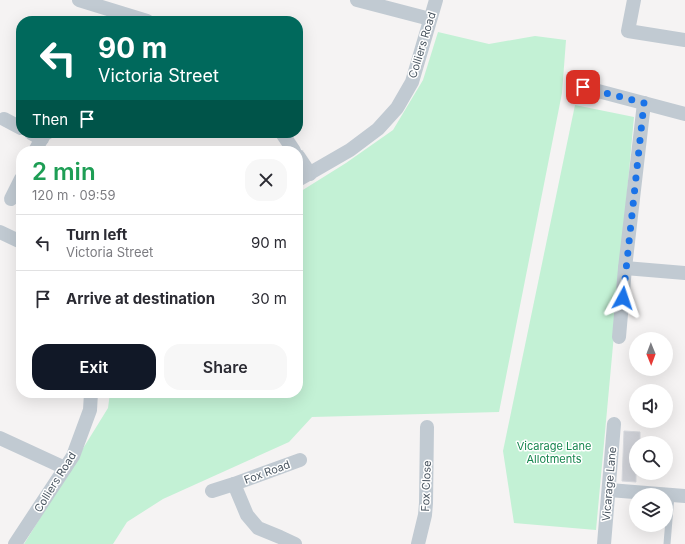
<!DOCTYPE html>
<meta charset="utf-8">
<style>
:root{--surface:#fff;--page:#f7f7f7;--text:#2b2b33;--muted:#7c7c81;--line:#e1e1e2;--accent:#111827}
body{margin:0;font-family:Inter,sans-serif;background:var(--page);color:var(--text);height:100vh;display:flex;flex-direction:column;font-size:15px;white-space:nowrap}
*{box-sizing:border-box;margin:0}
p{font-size:13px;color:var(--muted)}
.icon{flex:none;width:22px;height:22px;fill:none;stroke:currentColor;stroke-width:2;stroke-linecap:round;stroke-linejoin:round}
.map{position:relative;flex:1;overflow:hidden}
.details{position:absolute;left:16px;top:146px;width:287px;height:252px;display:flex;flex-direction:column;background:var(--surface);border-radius:16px;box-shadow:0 4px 16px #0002}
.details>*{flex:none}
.top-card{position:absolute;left:16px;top:16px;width:287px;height:122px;border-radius:16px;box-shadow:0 4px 16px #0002;background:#00695c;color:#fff;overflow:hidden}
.needle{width:26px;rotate:179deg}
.fabs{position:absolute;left:629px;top:332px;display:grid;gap:8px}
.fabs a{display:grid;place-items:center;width:44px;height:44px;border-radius:50%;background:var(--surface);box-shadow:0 4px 16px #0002;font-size:20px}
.pin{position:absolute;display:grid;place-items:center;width:34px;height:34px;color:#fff;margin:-17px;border-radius:8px;box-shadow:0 2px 6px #0006}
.me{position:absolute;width:44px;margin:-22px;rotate:5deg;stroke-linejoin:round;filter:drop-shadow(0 0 3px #0008)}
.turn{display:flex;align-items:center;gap:14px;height:84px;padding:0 16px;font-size:18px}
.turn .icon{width:52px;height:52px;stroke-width:2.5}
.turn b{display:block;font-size:28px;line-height:34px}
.then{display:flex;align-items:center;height:38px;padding:0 16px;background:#0003;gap:8px;font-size:15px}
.round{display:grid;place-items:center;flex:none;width:42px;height:42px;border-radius:16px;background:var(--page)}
.summary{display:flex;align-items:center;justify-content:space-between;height:68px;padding:0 16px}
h1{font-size:24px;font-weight:600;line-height:30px;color:#1e9e55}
.primary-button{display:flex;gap:8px;margin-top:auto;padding:8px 16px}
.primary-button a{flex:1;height:46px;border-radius:16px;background:var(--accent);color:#fff;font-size:16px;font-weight:600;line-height:46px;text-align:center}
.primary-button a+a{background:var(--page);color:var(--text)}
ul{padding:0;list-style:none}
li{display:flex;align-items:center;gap:12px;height:56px;padding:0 16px;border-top:1px solid var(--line)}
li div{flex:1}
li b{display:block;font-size:15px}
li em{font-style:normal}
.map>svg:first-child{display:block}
</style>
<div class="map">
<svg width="685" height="544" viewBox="0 0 685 544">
<rect width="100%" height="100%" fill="#f5f3f3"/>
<!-- green -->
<g fill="#c3f1d5">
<polygon points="438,32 489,44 535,36 566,40 562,93 499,412 312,417 289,442 163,499 127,522 113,544 24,544 108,408 110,393 298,393 298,193 346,163 393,130 423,80"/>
<polygon points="575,105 634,117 596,530 514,523 503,451"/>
</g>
<!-- building -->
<polygon fill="#cdcfd5" stroke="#d7d9de" points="624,431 640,432 640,443 636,443 636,482 622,481"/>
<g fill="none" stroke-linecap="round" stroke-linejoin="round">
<!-- lane -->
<polyline stroke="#c1cad2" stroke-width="7" points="667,544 671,495"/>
<!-- street -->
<g stroke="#c1cad2" stroke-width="14">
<polyline points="79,0 147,21"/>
<polyline points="357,0 430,19"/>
<polyline points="634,0 628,31 685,40"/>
<polyline points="583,87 685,114"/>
<polyline points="4,119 21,128"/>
<polyline points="31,133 42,139"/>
<polyline points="282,133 294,151"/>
<polyline points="35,151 44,134 47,133"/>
<polyline points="298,156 310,174"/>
<polyline points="298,180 350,150 378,129 397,108 412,82 436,0"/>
<polyline points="11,199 21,179"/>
<polyline points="0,232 21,242"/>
<polyline points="625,268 685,273"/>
<polyline points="619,337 625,268 644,103"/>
<polyline points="0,438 65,468"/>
<polyline points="234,484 300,460"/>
<polyline points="609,490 685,496"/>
<polyline points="212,491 234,484 247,515 258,528 280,537 295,544"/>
<polyline points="15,544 73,456 90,410 91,393"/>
<polyline points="418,544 425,515 426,503 427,427"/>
<polyline points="604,544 614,424"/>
</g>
</g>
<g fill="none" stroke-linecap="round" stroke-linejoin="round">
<!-- route -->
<polyline stroke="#1a73e8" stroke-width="7" stroke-dasharray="0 12.6" points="583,87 644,103 623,298"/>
</g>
<g text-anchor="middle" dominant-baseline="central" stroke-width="3" stroke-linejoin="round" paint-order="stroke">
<!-- street labels -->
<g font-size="11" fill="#4a5661" stroke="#fff">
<text transform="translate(422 45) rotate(-73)">Colliers Road</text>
<text transform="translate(267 472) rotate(-20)">Fox Road</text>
<text transform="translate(55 482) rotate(-58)">Colliers Road</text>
<text transform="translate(609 484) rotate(-85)">Vicarage Lane</text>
<text transform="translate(426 486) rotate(-88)">Fox Close</text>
</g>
<!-- park labels -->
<g font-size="11" fill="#17864f" stroke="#fff">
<text x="554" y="446">Vicarage Lane<tspan x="554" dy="13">Allotments</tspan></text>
</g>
</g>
</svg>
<div class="fabs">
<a><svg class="needle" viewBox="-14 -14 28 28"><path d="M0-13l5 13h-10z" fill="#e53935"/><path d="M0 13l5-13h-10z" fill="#7c7c81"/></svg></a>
<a><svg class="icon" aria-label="sound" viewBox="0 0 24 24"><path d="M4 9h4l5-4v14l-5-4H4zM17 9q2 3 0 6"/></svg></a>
<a><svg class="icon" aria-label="search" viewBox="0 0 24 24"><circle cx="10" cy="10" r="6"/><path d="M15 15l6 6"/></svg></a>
<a><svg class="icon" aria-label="layers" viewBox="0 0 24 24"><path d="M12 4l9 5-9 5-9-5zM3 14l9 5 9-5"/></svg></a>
</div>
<div class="pin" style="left:583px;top:87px;background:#d93025"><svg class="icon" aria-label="arrive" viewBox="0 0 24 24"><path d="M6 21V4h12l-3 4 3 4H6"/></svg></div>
<svg class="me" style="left:623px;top:298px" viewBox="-20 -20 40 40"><path d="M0-17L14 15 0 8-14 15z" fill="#1a73e8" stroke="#fff" stroke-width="4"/></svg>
<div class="top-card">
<div class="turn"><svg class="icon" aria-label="left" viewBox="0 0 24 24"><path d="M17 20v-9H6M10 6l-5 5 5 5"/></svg><div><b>90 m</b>Victoria Street</div></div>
<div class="then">Then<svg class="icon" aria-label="arrive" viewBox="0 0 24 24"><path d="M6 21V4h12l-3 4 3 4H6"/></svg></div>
</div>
<section class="details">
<div class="summary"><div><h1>2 min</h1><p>120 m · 09:59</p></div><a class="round"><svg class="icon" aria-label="close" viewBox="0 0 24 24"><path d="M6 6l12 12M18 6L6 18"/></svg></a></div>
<ul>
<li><svg class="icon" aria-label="left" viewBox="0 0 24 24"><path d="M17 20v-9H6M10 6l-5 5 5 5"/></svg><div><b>Turn left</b><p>Victoria Street</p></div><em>90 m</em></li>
<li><svg class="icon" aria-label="arrive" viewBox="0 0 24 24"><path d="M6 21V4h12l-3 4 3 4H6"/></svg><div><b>Arrive at destination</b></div><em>30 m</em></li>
</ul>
<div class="primary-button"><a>Exit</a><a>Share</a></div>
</section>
</div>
